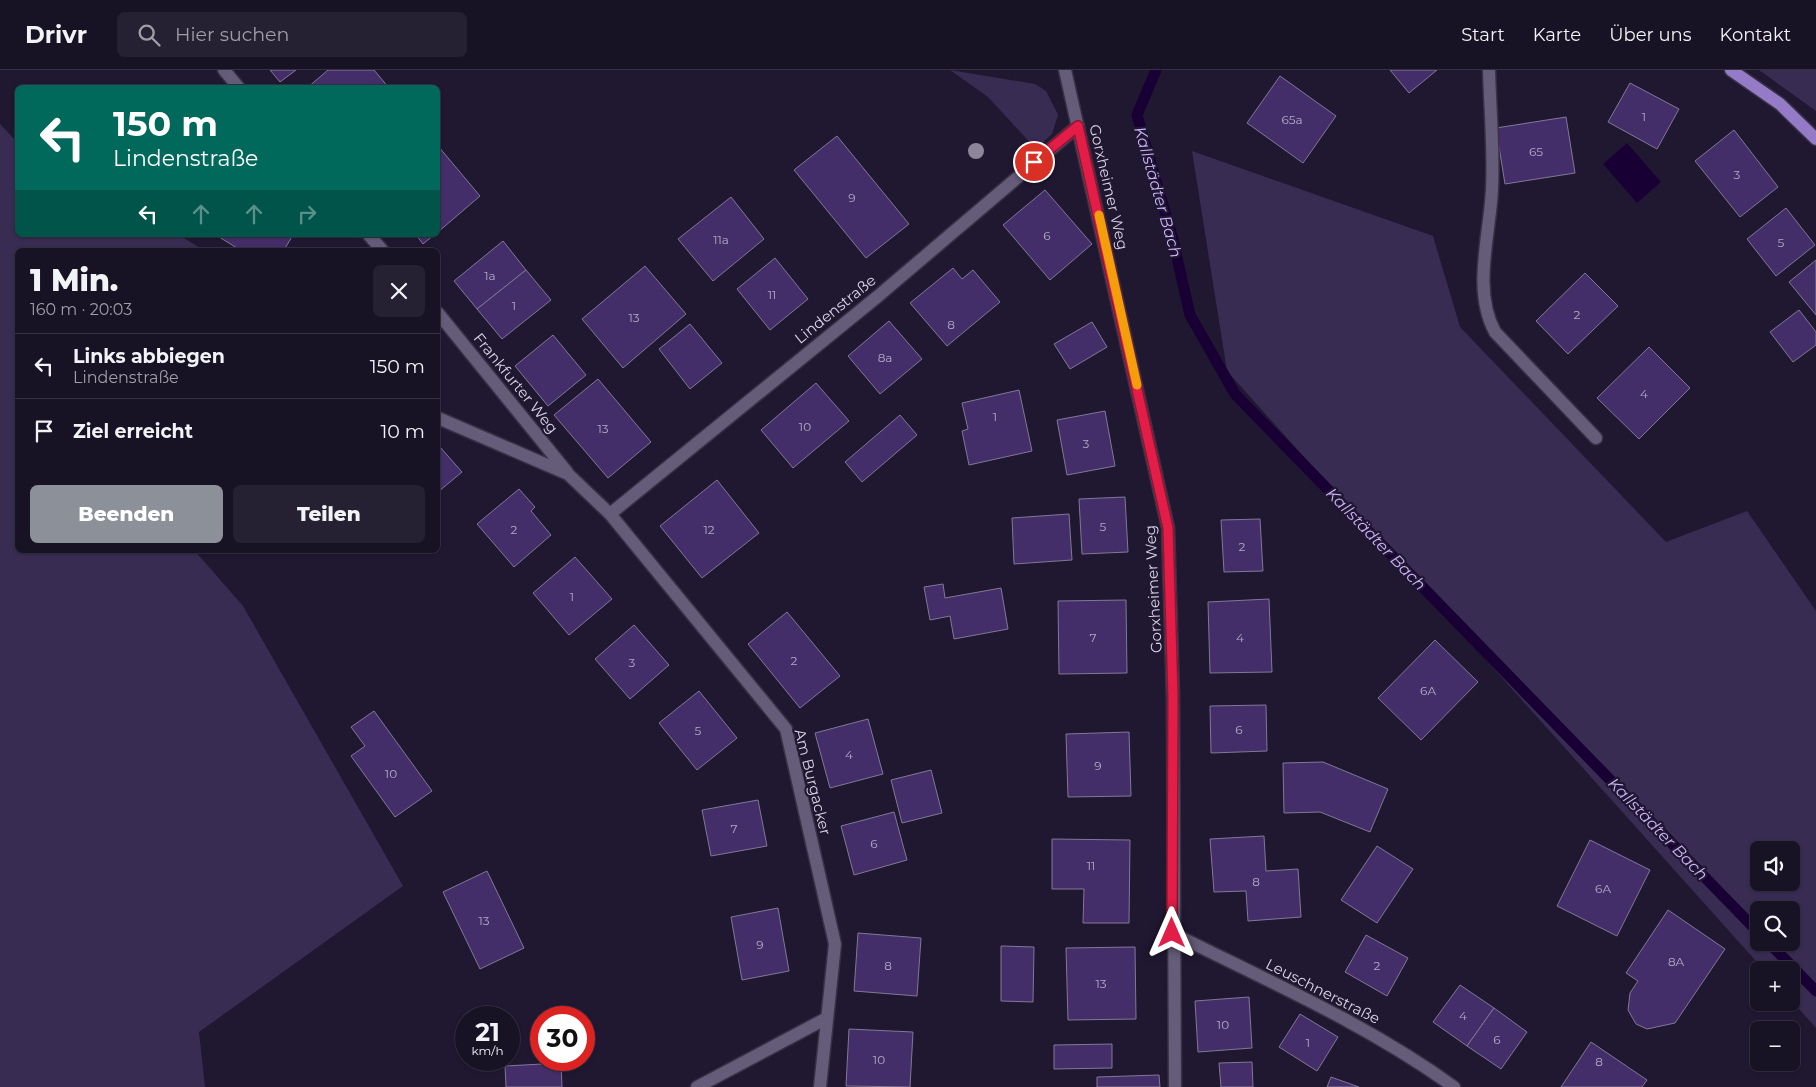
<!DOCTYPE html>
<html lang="de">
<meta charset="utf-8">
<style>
:root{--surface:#181225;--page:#252032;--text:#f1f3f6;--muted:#9f9ea7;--line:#363242;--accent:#8c9099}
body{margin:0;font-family:Montserrat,sans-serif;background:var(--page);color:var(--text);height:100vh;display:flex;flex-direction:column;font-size:19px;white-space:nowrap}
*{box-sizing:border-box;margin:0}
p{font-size:16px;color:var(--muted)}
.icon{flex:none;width:28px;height:28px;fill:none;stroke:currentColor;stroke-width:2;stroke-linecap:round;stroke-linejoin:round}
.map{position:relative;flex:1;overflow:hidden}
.drawer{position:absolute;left:15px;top:178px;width:425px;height:305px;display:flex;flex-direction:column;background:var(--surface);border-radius:8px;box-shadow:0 1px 4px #0004,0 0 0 1px var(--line)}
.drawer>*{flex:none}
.hud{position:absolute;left:15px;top:15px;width:425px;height:152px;border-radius:8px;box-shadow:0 1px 4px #0004,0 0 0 1px var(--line);background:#00695c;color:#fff;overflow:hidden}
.buttons{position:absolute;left:1750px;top:771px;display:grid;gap:10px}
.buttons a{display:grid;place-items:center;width:50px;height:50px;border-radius:8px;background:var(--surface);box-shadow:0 1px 4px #0004,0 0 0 1px var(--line);font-size:25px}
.speed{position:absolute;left:455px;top:936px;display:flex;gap:10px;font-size:25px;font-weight:700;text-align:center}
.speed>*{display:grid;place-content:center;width:65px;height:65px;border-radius:50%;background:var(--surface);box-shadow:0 1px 4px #0004,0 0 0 1px var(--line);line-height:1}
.speed small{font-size:12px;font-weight:400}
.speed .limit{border:8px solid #d22;background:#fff;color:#111}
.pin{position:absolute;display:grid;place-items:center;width:42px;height:42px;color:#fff;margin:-21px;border:2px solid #fff;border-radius:50%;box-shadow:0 1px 5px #0007}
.me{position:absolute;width:55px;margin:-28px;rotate:0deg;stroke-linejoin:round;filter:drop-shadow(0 0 4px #0008)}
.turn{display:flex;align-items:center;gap:18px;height:105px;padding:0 15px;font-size:22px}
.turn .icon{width:65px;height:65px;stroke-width:2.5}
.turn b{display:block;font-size:35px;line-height:42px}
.lanes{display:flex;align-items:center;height:48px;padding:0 15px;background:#0003;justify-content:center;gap:25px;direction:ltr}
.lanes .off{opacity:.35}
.round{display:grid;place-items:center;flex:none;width:52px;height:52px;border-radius:8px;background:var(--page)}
.overview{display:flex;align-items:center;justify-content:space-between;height:85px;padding:0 15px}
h1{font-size:30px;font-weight:800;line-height:38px}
.cta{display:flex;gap:10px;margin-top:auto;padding:10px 15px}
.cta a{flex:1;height:58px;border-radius:8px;background:var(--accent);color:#fff;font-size:20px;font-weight:800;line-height:58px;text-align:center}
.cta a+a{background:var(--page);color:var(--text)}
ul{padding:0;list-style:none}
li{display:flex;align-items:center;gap:15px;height:65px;padding:0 15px;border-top:1px solid var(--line)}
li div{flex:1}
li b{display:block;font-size:19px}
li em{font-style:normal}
header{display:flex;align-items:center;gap:30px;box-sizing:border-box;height:70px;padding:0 25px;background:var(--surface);border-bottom:1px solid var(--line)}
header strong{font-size:24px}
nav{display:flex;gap:28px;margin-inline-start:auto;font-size:18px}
.search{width:350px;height:45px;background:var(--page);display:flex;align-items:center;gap:12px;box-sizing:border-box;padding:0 18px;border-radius:8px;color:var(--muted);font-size:19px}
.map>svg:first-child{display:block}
</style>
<header>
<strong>Drivr</strong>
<div class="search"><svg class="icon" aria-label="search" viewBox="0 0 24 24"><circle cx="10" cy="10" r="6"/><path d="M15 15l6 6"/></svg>Hier suchen</div>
<nav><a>Start</a><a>Karte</a><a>Über uns</a><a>Kontakt</a></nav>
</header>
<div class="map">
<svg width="1816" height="1017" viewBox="0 0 1816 1017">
<rect width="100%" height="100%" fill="#201831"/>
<!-- green -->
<g fill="#392c53" fill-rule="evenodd">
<polygon points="950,0 1035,14 1046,21 1058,45 1052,64 1036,79 988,27"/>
<polygon points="1759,0 1816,0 1816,41"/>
<polygon points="0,54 17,72 18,165 179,165 203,180 18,180 18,480 194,480 243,536 403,816 199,962 205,1017 0,1017"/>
<path d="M 1192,81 L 1433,166 L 1460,257 L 1666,472 L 1747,441 L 1816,541 L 1816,958 L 1791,930 L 1791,900 L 1764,900 L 1227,301 ZM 1759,780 L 1791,780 L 1791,812 L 1759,812 ZM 1759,840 L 1791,840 L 1791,872 L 1759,872 Z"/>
</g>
<!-- water -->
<polygon fill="#180034" points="1627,73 1661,112 1637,133 1603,94"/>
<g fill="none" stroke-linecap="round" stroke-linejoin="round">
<!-- stream -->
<g stroke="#180034" stroke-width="11">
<polyline points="1156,0 1137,45 1172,166 1190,245 1235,324 1759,863"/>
<polyline points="1768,872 1816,921"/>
</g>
</g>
<!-- building -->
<g fill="#442e69" stroke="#807896">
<polygon points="270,0 296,0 280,12"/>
<polygon points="328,0 374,0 389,18 307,18"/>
<polygon points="1390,0 1437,0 1409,23"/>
<polygon points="1280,6 1336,46 1303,93 1247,53"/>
<polygon points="1630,13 1679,39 1657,79 1608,52"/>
<polygon points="1566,47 1575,103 1505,114 1496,58"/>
<polygon points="1734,60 1778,117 1740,147 1695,91"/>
<polygon points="837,66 909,154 866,188 794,100"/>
<polygon points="438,76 480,126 438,162"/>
<polygon points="1045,120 1092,174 1050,210 1003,155"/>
<polygon points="731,127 764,169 713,211 678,169"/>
<polygon points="1786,138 1815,175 1776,206 1747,169"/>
<polygon points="216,165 293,165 284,180 240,180"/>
<polygon points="416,165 434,165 423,174"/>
<polygon points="503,171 526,200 477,239 454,211"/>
<polygon points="775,188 808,229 770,260 737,219"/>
<polygon points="1816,190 1816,245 1789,212"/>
<polygon points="645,196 686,244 623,298 582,249"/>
<polygon points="953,198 962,209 973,200 1000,232 947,276 910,233"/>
<polygon points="526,200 551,230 502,269 477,239"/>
<polygon points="1585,203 1618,236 1568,284 1536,251"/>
<polygon points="1799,240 1816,262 1816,275 1793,292 1770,262"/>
<polygon points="889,251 922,289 880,324 848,286"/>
<polygon points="1092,252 1107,277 1070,299 1054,274"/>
<polygon points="690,254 722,293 690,319 659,279"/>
<polygon points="553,265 586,305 548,336 515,296"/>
<polygon points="1649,277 1690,318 1639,369 1597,328"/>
<polygon points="598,309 651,372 608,408 554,345"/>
<polygon points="816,313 849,351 793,398 761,360"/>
<polygon points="1019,320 1032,381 969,395 962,361 968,359 962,333"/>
<polygon points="1105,341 1115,396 1067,405 1057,350"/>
<polygon points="900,345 917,365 862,412 845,392"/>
<polygon points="440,377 462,402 438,422 438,379"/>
<polygon points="717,410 759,463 702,508 660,456"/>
<polygon points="519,419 535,437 531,441 551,465 514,497 477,454"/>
<polygon points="1125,427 1128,482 1082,484 1079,429"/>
<polygon points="1069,444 1072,490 1014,494 1012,448"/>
<polygon points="1260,449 1263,501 1224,502 1221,450"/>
<polygon points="575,487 612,529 569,565 533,523"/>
<polygon points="943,514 945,528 1001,518 1008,559 954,569 950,546 930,550 924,517"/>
<polygon points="1269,529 1272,602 1210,603 1208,532"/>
<polygon points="1126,530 1127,603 1059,604 1058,531"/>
<polygon points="787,542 840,606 800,638 748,574"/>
<polygon points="634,555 669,595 630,629 595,589"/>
<polygon points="1435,570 1478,612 1421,670 1378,628"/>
<polygon points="699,621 737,668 697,700 659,653"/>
<polygon points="1266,635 1267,681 1211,683 1210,636"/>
<polygon points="374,641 432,721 395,747 351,686 365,676 351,657"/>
<polygon points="868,649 883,704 830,718 815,663"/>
<polygon points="1129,662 1131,726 1068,727 1066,664"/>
<polygon points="1323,692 1388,719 1370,762 1320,742 1284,743 1283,693"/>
<polygon points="931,700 942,743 902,753 891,710"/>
<polygon points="758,730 767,776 711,786 702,740"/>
<polygon points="894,742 907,790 854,805 841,756"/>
<polygon points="1264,766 1266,801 1298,799 1301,847 1248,851 1246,821 1214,822 1210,769"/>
<polygon points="1052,769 1130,770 1129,853 1083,853 1084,819 1052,819"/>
<polygon points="1590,770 1650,800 1617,866 1557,836"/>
<polygon points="1377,776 1413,799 1377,853 1341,830"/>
<polygon points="487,801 524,878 480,899 443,822"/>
<polygon points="778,838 789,901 742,910 731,847"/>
<polygon points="1668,840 1725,879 1675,953 1647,959 1636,954 1628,940 1630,923 1638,911 1626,903"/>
<polygon points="858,863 921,868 917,926 854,921"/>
<polygon points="1366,865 1408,888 1387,926 1345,902"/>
<polygon points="1001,876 1034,877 1033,932 1001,931"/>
<polygon points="1135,877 1136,949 1068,950 1066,878"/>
<polygon points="1460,915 1494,938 1467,976 1433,952"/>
<polygon points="1249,927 1252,978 1198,982 1195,931"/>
<polygon points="1494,938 1527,962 1501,999 1467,976"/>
<polygon points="1300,944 1338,967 1317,1001 1279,977"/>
<polygon points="849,959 913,962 910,1017 846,1016"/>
<polygon points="1591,972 1647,1010 1642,1017 1561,1017"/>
<polygon points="1112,974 1112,998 1054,999 1054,975"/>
<polygon points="1252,992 1253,1017 1221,1017 1219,993"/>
<polygon points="561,993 562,1017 506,1017 505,996"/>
<polygon points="1159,1005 1160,1017 1097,1017 1097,1007"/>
<polygon points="1331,1007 1359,1017 1327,1017"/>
</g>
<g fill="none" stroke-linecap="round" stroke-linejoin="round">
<defs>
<g id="minor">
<polyline points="224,0 239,18"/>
<polyline points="1065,0 1168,458 1173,627 1175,1017"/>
<path d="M 1489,0 C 1490,39 1494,80 1492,119 C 1490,165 1472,220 1495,262 L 1596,368"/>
<polyline points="369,165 382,180"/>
<polyline points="438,243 567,402"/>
<polyline points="438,348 568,404 610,444 786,659 835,874 820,1017"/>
<polyline points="610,444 877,227 1078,56"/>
<path d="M 1172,863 C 1268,911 1367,954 1454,1017"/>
<polyline points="697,1017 827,948"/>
</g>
<polyline id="major" points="1731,0 1780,34 1816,69"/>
</defs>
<!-- minor casing -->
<use href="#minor" stroke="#373145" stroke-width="15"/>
<!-- major casing -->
<use href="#major" stroke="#373145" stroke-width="15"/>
<!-- minor -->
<use href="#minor" stroke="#655c79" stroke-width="12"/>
<!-- major -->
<use href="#major" stroke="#947ac7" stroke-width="12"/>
</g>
<!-- trees -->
<circle fill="#8c869b" cx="976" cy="81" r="8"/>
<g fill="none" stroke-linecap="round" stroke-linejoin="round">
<defs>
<polyline id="route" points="1034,92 1078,56 1168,458 1173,627 1172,863"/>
</defs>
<!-- route casing -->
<use href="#route" stroke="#92132f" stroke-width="12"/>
<!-- route -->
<use href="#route" stroke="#e11d48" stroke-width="9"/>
<!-- slow -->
<polyline stroke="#f59e0b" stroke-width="9" points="1099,145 1137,315"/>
</g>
<g text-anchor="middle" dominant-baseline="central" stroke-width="4.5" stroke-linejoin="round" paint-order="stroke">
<!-- number labels -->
<g font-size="12" fill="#b3aac6">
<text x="1644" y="46">1</text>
<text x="1292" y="49">65a</text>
<text x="1536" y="81">65</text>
<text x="1737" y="104">3</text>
<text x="852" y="127">9</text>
<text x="1047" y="165">6</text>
<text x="721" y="169">11a</text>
<text x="1781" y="172">5</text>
<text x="490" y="205">1a</text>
<text x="772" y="224">11</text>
<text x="514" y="235">1</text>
<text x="1577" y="244">2</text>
<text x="634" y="247">13</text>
<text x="951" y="254">8</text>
<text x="885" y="287">8a</text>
<text x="1644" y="323">4</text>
<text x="995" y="346">1</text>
<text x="805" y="356">10</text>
<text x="603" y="358">13</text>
<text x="1086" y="373">3</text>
<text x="1103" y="456">5</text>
<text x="514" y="459">2</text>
<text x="709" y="459">12</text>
<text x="1242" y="476">2</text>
<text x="572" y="526">1</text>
<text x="1093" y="567">7</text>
<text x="1240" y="567">4</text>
<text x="794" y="590">2</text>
<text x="632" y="592">3</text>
<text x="1428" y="620">6A</text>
<text x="1239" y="659">6</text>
<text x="698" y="660">5</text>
<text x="849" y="684">4</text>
<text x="1098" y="695">9</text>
<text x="391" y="703">10</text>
<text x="734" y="758">7</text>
<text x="874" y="773">6</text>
<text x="1091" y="795">11</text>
<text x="1256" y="811">8</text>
<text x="1603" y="818">6A</text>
<text x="484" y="850">13</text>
<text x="760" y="874">9</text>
<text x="1676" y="891">8A</text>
<text x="888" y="895">8</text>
<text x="1377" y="895">2</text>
<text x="1101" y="913">13</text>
<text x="1463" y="945">4</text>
<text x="1223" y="954">10</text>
<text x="1497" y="969">6</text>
<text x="1308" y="972">1</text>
<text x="879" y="989">10</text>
<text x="1599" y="991">8</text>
</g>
<!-- street labels -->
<g font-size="15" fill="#d8d4e5" stroke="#201831">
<text transform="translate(1109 117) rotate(77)">Gorxheimer Weg</text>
<text transform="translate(835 239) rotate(-39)">Lindenstraße</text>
<text transform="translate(516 313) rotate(51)">Frankfurter Weg</text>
<text transform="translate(1153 519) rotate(-93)">Gorxheimer Weg</text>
<text transform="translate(813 712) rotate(76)">Am Burgacker</text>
<text transform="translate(1323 921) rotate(27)">Leuschnerstraße</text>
</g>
<!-- water labels -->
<g font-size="16" font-style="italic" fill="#ccb5fe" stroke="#201831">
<text transform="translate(1158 122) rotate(74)">Kallstädter Bach</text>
<text transform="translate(1376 469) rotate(46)">Kallstädter Bach</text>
<text transform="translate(1658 759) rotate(46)">Kallstädter Bach</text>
</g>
</g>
</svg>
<div class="buttons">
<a><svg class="icon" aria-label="sound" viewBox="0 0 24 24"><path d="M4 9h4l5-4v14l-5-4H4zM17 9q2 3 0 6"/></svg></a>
<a><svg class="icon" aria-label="search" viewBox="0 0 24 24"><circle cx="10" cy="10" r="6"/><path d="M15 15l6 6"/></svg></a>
<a>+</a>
<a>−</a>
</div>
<div class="speed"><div>21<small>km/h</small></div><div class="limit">30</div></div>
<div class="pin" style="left:1034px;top:92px;background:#d93025"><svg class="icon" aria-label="arrive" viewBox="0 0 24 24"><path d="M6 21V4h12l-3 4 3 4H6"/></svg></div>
<svg class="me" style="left:1172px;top:863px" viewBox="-20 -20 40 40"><path d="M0-17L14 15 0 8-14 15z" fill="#e11d48" stroke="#fff" stroke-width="4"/></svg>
<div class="hud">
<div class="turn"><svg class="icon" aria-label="left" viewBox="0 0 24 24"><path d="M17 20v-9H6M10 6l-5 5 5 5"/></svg><div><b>150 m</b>Lindenstraße</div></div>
<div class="lanes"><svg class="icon" aria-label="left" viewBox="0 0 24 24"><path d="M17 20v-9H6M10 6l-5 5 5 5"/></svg><svg class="icon off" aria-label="ahead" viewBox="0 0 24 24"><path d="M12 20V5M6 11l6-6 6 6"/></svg><svg class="icon off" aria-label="ahead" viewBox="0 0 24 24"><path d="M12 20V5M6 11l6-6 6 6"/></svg><svg class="icon off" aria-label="right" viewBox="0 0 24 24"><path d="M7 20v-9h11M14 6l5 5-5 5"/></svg></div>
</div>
<section class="drawer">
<div class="overview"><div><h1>1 Min.</h1><p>160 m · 20:03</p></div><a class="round"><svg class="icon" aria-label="close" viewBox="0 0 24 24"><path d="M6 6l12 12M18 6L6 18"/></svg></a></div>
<ul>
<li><svg class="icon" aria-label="left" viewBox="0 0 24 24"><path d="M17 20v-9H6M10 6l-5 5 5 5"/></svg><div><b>Links abbiegen</b><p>Lindenstraße</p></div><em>150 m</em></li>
<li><svg class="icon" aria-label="arrive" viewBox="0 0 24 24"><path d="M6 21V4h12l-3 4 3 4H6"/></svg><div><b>Ziel erreicht</b></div><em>10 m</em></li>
</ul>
<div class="cta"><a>Beenden</a><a>Teilen</a></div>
</section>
</div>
